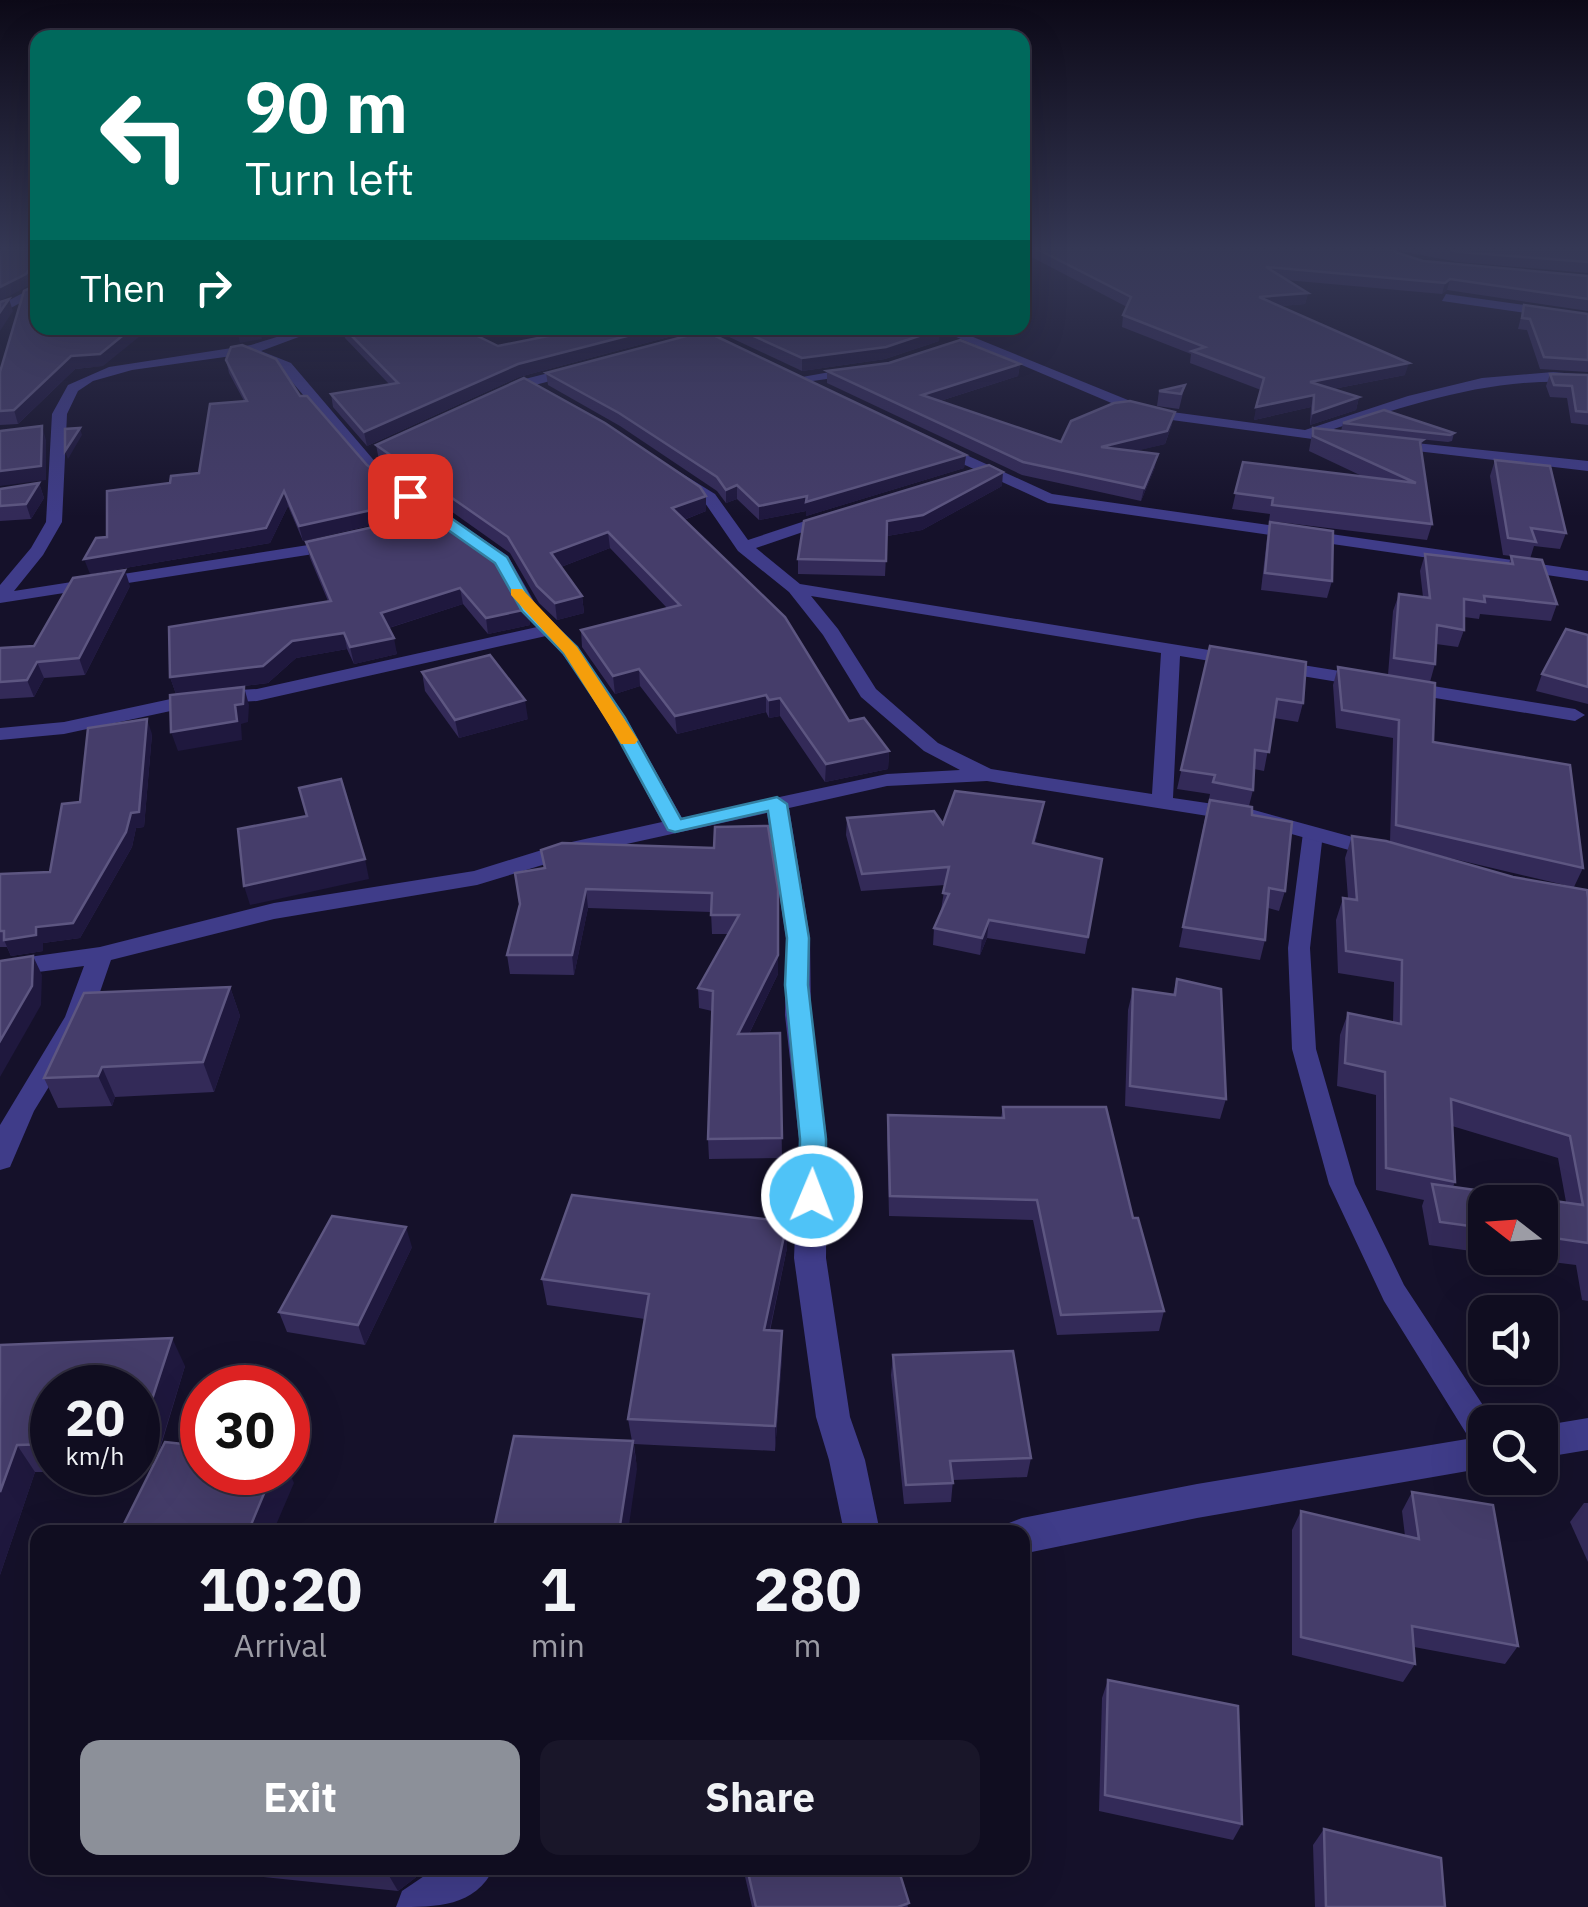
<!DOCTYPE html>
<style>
:root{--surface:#100d20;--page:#191629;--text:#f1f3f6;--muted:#9c9ca5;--line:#302d3e;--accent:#8c9099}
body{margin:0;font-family:"IBM Plex Sans",sans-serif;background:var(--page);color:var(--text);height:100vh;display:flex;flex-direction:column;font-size:38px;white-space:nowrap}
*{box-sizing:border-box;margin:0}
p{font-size:32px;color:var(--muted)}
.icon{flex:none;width:55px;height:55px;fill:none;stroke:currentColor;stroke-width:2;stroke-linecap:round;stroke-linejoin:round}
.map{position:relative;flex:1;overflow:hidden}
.sheet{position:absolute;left:30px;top:1525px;width:1000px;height:350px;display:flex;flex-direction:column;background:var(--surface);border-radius:20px;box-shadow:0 10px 40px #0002,0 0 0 2px var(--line)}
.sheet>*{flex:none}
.guide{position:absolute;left:30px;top:30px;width:1000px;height:305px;border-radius:20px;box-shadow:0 10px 40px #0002,0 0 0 2px var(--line);background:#00695c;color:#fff;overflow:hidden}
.needle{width:65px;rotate:287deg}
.fabs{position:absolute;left:1468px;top:1185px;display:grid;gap:20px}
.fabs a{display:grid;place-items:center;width:90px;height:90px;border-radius:20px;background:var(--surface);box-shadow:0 10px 40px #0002,0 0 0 2px var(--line);font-size:50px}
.speed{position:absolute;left:30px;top:1365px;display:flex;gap:20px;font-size:50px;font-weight:700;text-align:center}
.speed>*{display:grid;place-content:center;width:130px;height:130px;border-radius:50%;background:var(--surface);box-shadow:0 10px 40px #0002,0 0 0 2px var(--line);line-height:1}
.speed small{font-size:25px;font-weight:400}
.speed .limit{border:15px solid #d22;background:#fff;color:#111}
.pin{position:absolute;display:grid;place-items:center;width:85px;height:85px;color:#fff;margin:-42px;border-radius:20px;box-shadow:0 5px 15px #0006}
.me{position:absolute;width:110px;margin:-55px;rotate:1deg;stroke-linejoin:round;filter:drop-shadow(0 0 8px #0008)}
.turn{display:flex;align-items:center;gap:35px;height:210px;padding:0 50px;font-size:45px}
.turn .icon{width:130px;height:130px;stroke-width:2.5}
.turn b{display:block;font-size:70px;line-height:85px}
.then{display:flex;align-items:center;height:95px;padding:0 50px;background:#0003;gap:20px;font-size:38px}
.eta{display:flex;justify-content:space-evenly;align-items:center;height:170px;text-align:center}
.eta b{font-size:60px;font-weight:800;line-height:70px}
.button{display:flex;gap:20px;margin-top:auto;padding:20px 50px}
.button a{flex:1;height:115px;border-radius:20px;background:var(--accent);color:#fff;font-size:40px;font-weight:800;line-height:115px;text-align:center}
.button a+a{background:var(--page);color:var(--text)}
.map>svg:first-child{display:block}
</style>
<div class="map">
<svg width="1588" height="1907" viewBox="0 0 1588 1907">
<rect width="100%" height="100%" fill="#15112a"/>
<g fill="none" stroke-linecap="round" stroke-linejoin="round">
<!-- service -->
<polygon fill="#3f3c89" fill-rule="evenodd" points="1313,827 1323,833 1310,948 1316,1049 1355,1184 1404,1285 1494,1422 1485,1422 1485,1450 1474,1446 1384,1301 1329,1184 1292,1049 1288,948 1303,833"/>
<!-- minor -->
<g fill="#3f3c89" fill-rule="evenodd">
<polygon points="38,285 38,293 0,314 0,305"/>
<polygon points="1446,294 1588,314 1588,322 1442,301"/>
<path d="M 306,328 L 323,328 L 261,351 L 291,363 L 383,471 L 508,556 L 536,605 L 577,646 L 626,718 L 682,818 L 887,774 L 960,770 L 924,751 L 861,697 L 823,635 L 789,592 L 738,551 L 703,500 L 671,478 L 668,475 L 676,470 L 715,494 L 748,540 L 826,514 L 838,514 L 838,520 L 756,548 L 800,584 L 1575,709 L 1585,715 L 1575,721 L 1180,656 L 1173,798 L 1254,810 L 1389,847 L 1392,852 L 1381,859 L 1252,823 L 987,781 L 887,786 L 789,808 L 810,938 L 811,1015 L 827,1139 L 826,1258 L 850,1417 L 865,1460 L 880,1532 L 844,1532 L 829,1460 L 816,1417 L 794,1258 L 799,1139 L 785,1015 L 786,938 L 767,813 L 572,856 L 477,885 L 274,919 L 111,960 L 91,1018 L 34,1111 L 10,1167 L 0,1170 L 0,1125 L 65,1017 L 84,966 L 0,977 L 0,961 L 100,947 L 274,903 L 474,871 L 558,845 L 662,822 C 628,759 597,688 546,636 L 257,701 L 203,704 L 64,734 L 0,740 L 0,728 L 64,722 L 203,692 L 257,689 L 537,627 L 519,608 L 495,563 L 373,477 L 281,369 L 246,354 L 132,370 L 93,381 L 78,391 L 67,414 L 62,522 L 43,555 L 14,591 L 340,540 L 346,541 L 346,549 L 0,603 L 0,585 L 31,548 L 46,522 L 52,414 L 68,385 L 109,367 L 251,345 ZM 811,596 L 1161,653 L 1152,794 L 991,769 L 938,743 L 876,689 L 838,629 Z"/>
<polygon points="687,328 702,328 739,347 728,350"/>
<path d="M 935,328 L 951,328 L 1150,409 L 1305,430 L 1408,396 L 1482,378 L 1553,372 L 1588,375 L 1588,383 C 1495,375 1412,404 1325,432 L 1347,436 L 1347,442 L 1342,443 L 1142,416 Z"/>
<polygon points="580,365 587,369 585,372 531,386 504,398 492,395 521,380"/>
<polygon points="858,367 865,371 863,374 798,383 791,379"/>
<polygon points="1387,440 1588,461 1588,471 1382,447 1382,441"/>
<polygon points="930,443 940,443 1052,494 1588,571 1588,581 1048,503 930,449"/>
<polygon points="1588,1418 1588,1450 1540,1458 1540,1426"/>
<polygon points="1485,1436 1485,1468 1197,1518 1022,1554 1022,1532 1005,1532 1009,1523 1022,1518 1197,1484"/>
<path d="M 436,1868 L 494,1868 C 475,1907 437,1907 396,1907 L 402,1891 Z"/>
</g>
</g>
<!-- wall -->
<g fill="#332a58" fill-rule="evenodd">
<polygon points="1022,250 1181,250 1183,252 1398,253 1423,261 1588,276 1588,311 1447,290 1442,294 1286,280 1308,293 1305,304 1280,306 1405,375 1333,389 1359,397 1356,410 1310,425 1311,407 1254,420 1261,390 1190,363 1191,354 1122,327 1123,315 1127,307 1022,252"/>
<polygon points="1395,250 1588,250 1588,273 1458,262"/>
<polygon points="1524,305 1588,314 1588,372 1540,369 1527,330 1518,329"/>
<polygon points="343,328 461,328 498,346 687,332 519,377 367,446 333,407 331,394 389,384 345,338"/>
<polygon points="710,328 937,328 939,341 885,359 802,371"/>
<polygon points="226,360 300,396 367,465 419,514 303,541 288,506 270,543 90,574 107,537 170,483 199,473 244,401 229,373"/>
<polygon points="1020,364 1018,376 940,401 1061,442 1172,424 1165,444 1134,451 1155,467 1141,501 1022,475 827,383 827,371"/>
<polygon points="103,366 75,369 18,424 0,425 0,372"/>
<polygon points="546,373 966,455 964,468 806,516 806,511 759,520 737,499 726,503 717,491 620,426 548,385"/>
<polygon points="1550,374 1588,375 1588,425 1571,423 1567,398 1550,397 1546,386"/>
<polygon points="1185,385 1179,409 1157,406 1159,391"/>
<polygon points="1343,423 1454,433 1452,441 1448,442 1341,431"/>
<polygon points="1313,428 1423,440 1421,448 1432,524 1427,540 1269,521 1270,514 1232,509 1243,462 1364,477 1309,451"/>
<polygon points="376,445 706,496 706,511 684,520 849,721 889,751 888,769 825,782 780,716 769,718 766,712 677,734 640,686 615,694 582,647 581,630 667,608 610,548 561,567 582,596 584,613 557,620 539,603 510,553 379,460"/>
<path d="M 1495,460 L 1566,533 L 1560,549 L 1534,546 L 1530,559 L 1557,604 L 1551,621 L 1480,614 L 1479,619 L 1464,617 L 1464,630 L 1458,647 L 1436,644 L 1435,664 L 1430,682 L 1433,742 L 1583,868 L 1574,887 L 1588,898 L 1588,1301 L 1582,1300 L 1576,1265 L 1520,1258 L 1540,1258 L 1540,1202 L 1485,1202 L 1485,1253 L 1429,1245 L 1422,1206 L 1424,1200 L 1376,1190 L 1376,1095 L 1337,1086 L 1340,1035 L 1348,1013 L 1393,1022 L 1394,982 L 1338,973 L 1336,920 L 1343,898 L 1348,898 L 1345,858 L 1352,836 L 1390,842 L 1393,738 L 1336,728 L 1333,685 L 1338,667 L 1388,675 L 1393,611 L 1399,594 L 1423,597 L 1420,571 L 1425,554 L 1509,564 L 1511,556 L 1503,555 L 1490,476 ZM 1433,854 L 1573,887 L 1513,877 ZM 1452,1126 L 1558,1158 L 1566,1202 L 1453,1187 L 1455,1182 Z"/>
<polygon points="39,483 44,498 31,519 0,521 0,489"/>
<polygon points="1002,486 922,530 887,536 885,576 798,574 798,559"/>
<polygon points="1270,522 1332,581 1327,598 1261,590 1267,538"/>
<polygon points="306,542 513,594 528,609 530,625 488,634 463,604 389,628 397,654 354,664 347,649 296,658 268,683 176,694 170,677 328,601 310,558"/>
<polygon points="130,586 85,675 44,678 34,697 0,699 0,648 34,646"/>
<polygon points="1588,635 1588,704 1536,691 1542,674"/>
<polygon points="1210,646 1303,703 1298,722 1274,718 1264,771 1254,769 1253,790 1249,806 1285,891 1279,911 1268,908 1265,940 1260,960 1179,947 1210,794 1177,789"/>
<polygon points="422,672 528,719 459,738 425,691"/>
<polygon points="152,734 144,827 136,828 132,847 80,938 43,943 43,951 11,956 7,947 0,947 0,874 50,872 80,802"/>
<polygon points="1044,802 1035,844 1102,859 1085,954 987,938 980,955 933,945 934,928 941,910 945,885 861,891 846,835 847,818 943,824"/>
<polygon points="714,848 778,974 749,1034 780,1033 782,1158 709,1159 708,1139 712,1011 699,1008 698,988 728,934 712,934 711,912 588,908 574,975 510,974 507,955 544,868 541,850"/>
<polygon points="1177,979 1226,1099 1220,1119 1125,1106 1128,1010 1133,989 1173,994"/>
<polygon points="230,987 240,1016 214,1092 115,1097 112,1106 58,1108 44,1078"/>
<polygon points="1003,1107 1133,1218 1164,1311 1159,1331 1057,1335 1033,1220 889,1216 887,1136 888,1115 1001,1118"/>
<polygon points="787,1222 787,1248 770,1331 782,1331 782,1357 775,1451 634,1444 637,1469 628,1419 645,1319 547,1305 542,1279"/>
<polygon points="412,1247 365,1345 287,1332 279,1312"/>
<polygon points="0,1345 185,1366 157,1459 294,1483 153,1466 138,1467 138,1388 52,1388 52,1472 35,1472 0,1575"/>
<polygon points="893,1355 1031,1458 1027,1477 953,1480 951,1502 904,1504 891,1375"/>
<polygon points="1412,1492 1518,1646 1505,1664 1414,1647 1415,1664 1403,1682 1292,1655 1292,1530 1301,1511 1405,1536 1402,1511"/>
<polygon points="1584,1503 1588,1503 1588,1562 1570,1522"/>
<polygon points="1108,1680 1242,1824 1233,1840 1099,1811 1102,1698"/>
<polygon points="1324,1829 1445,1907 1315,1907 1313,1845"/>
<polygon points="239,1868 428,1868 398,1891 245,1875"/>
<polygon points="743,1868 898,1868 908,1907 752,1907"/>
</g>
<!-- shaded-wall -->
<g fill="#1f183e">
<polygon points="38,257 38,273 30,285 0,301 0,287"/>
<polygon points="1450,279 1447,290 1442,294 1445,283"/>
<polygon points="1308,293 1305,304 1257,308 1259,297"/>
<polygon points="9,299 13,311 0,331 0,312"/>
<polygon points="132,328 150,328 103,366 75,369 18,424 14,410 71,356"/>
<polygon points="250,328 260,328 262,339 240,343 237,330"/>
<polygon points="658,328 687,328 687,332 519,377 367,446 364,432 518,364"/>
<polygon points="940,329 939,341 885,359 802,371 802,358"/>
<polygon points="1409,363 1405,375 1307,394 1310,382"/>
<polygon points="1020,364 1018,376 921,407 922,395"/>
<polygon points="1314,395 1311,407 1254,420 1256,407"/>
<polygon points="1359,397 1356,410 1310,425 1313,413"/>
<polygon points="1175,412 1172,424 1165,444 1100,460 1101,447"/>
<polygon points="42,426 46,440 46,480 0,486 0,471"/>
<polygon points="80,428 82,435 68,459 65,451"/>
<polygon points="1158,454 1155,467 1141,501 1144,488"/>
<polygon points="966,455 964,468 806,516 806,511 759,520 759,506"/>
<polygon points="1003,472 1002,486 922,530 887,536 887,521"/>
<polygon points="39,483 44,498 31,519 26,504"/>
<polygon points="737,485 737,499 726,503 726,490"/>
<polygon points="284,491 288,506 270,543 90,574 84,559"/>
<polygon points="706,496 706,511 673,524 672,508"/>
<polygon points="417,500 419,514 303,541 299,526"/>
<polygon points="608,532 610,548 553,570 551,553"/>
<polygon points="125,570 130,586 85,675 79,658"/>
<polygon points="460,588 463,604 385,629 381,613"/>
<polygon points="582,596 584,613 557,620 555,603"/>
<polygon points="528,609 530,625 488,634 486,618"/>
<polygon points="344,633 347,649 296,658 268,683 176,694 170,677 292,641"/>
<polygon points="394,638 397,654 354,664 350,647"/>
<polygon points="37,662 44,678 34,697 27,680"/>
<polygon points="639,669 640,686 615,694 613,676"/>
<polygon points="244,687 249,705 248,722 241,724 242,740 178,751 171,732"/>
<polygon points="766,695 766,712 677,734 675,716"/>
<polygon points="780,698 780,716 769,718 769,700"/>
<polygon points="525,700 528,719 459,738 455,720"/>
<polygon points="147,719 152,734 144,827 136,828 132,847 80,938 43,943 43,951 11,956 4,940 36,927"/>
<polygon points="889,751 888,769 825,782 826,764"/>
<polygon points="1044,802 1041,819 1031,860 1033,843"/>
<polygon points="365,859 369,879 250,905 244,886"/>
<polygon points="586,889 588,908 574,975 572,955"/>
<polygon points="989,920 987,938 980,955 982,938"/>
<polygon points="778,955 778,974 739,1054 738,1034"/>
<polygon points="33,956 42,975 41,1005 0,1077 0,1041"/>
<polygon points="230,987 240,1016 214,1092 203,1062"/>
<polygon points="102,1067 115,1097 112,1106 98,1076"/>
<polygon points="787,1222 787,1248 764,1356 764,1330"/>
<polygon points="406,1227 412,1247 365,1345 358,1325"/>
<polygon points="782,1331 782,1357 775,1451 775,1426"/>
<polygon points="172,1338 185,1366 154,1466 139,1439"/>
<polygon points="633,1441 637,1469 628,1532 619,1532"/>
<polygon points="17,1445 35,1472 0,1575 0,1492"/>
<polygon points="288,1469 294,1483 273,1532 248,1532 273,1472 288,1472"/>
<polygon points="387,1868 428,1868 398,1891 385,1869"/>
</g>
<!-- building -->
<g fill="#453d6a" stroke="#5d5681" stroke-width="2.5">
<polygon points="0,250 38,250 38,257 26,274 0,287"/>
<polygon points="1039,250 1181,250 1183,252 1188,250 1393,250 1398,253 1423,261 1588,276 1588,299 1450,279 1445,283 1266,267 1308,293 1259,297 1409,363 1310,382 1359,397 1313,413 1314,395 1256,407 1264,378 1192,351 1205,347 1123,315 1131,297"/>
<polygon points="1450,250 1588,250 1588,262 1460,252"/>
<polygon points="38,280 38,328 132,328 100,354 71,356 14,410 0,411 0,372 24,291 36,285"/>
<polygon points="9,299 0,312 0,302"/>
<polygon points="1524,305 1588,314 1588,360 1544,357 1530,319 1522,318"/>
<polygon points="344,328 461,328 498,346 588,328 658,328 518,364 364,432 331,394 398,383"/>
<polygon points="736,328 937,328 940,329 886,347 802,358"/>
<polygon points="705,331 966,455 806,502 807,496 759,506 737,485 726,490 717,477 619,413 546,373"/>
<polygon points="960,340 1020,364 922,395 1061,442 1071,421 1114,403 1130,401 1175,412 1167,431 1101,447 1158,454 1144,488 1023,462 827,371 889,363"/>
<polygon points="242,345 276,359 300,396 307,396 367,465 417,500 299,526 284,491 266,528 84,559 96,538 107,537 107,491 170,483 171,476 199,473 210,404 247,401 226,360 231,347"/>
<polygon points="1550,374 1588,375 1588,412 1576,411 1572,386 1554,385"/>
<polygon points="524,378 605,423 700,487 706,496 672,508 785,617 849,721 864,718 889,751 826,764 780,698 769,700 766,695 675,716 639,669 613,676 581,630 680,605 608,532 551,553 582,596 555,603 537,586 508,537 376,445"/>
<polygon points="1185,385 1181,394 1159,391"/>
<polygon points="1384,410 1454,433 1450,435 1343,423"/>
<polygon points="42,426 41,466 0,471 0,431"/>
<polygon points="80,428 65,451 65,429"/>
<polygon points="1313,428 1423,440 1420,442 1432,524 1272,505 1273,498 1235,493 1243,462 1416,483 1313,436"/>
<polygon points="1495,460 1550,466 1566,533 1531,528 1536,542 1508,538"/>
<polygon points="989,465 1003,472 923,515 887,521 886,561 798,559 804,521"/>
<polygon points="39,483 26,504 0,506 0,489"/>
<polygon points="436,513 490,550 513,594 528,609 486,618 460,588 381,613 394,638 350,647 344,633 292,641 263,666 170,677 169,627 331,601 306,542"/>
<polygon points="1270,522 1333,531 1332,581 1265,573"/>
<polygon points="1425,554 1513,564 1511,556 1542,560 1557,604 1484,596 1485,602 1464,599 1464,630 1437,625 1435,664 1394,658 1399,594 1430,598"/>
<polygon points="125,570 79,658 37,662 27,680 0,682 0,648 34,646 73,578"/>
<polygon points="1566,629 1588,635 1588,687 1542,674"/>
<polygon points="1210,646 1306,662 1303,703 1277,699 1269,752 1255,750 1253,790 1213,782 1215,775 1181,770"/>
<polygon points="490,655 525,700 455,720 422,672"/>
<polygon points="1338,667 1435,683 1433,742 1570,765 1583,868 1396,825 1399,720 1342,710"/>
<polygon points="244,687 243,704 235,705 237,721 171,732 170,695"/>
<polygon points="147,719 139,812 131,813 126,832 73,923 36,927 36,935 4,940 4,931 0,931 0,874 50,872 62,804 80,802 88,728"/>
<polygon points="341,779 365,859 244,886 238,829 307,816 299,788"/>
<polygon points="955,791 1044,802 1033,843 1102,859 1088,937 989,920 982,938 934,928 949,894 943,893 949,867 862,874 847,818 934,811 943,824"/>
<polygon points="1210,800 1252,807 1252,815 1292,822 1285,891 1269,888 1265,940 1183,927"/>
<polygon points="768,826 778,889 778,955 738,1034 780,1033 782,1138 708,1139 713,991 698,988 739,915 711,915 712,893 586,889 572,955 507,955 520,904 515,873 545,868 541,850 562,843 714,848 715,827"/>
<polygon points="1352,836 1386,841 1513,877 1587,890 1588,898 1588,1243 1540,1236 1540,1202 1485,1202 1485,1228 1440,1222 1432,1184 1583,1205 1570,1136 1451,1099 1455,1182 1386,1168 1385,1072 1345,1063 1348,1013 1401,1024 1402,960 1346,951 1343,898 1357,900"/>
<polygon points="33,956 32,986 0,1041 0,961"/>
<polygon points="1177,979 1221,989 1226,1099 1130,1086 1133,989 1175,995"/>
<polygon points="230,987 203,1062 102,1067 98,1076 44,1078 84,993"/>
<polygon points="1003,1107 1106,1107 1133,1218 1138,1218 1164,1311 1061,1315 1037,1200 890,1196 888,1115 1004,1118"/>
<polygon points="572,1195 787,1222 764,1330 782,1331 775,1426 628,1419 649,1294 542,1279"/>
<polygon points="332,1216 406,1227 358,1325 279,1312"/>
<polygon points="172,1338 139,1439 138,1439 138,1388 52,1388 52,1444 17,1445 0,1492 0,1345"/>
<polygon points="1013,1351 1031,1458 950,1461 953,1483 906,1485 893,1355"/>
<polygon points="514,1436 633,1441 619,1532 493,1532"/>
<polygon points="165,1442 202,1446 202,1472 273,1472 248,1532 120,1532"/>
<polygon points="1412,1492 1493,1505 1518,1646 1412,1626 1415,1664 1301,1637 1301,1511 1419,1539"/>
<polygon points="1108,1680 1238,1706 1242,1824 1105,1795"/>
<polygon points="1324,1829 1441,1858 1445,1907 1326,1907"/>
<polygon points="747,1868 898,1868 909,1903 898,1907 756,1907"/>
</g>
<!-- sky -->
<linearGradient id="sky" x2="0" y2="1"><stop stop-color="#0c0917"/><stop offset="0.48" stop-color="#353855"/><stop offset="1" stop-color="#353855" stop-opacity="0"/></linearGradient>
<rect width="1588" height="517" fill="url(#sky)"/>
<!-- route -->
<polygon fill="#4fc3f7" stroke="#337fa1" stroke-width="2.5" points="404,493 415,493 507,557 534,606 577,647 625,718 681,819 777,797 787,804 809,938 808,985 826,1139 826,1196 822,1203 812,1206 803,1203 799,1196 800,1139 785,985 787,938 768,811 675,832 668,830 607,718 564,654 522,611 495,563 404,499"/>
<!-- slow -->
<polygon fill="#f59e0b" points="511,589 522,589 577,647 638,740 635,744 621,744 564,653 511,595"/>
</svg>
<div class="fabs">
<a><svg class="needle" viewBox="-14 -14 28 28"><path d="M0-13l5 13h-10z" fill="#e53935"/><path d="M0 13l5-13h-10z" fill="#9c9ca5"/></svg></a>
<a><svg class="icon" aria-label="sound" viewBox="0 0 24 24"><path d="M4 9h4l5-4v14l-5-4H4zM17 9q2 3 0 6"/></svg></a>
<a><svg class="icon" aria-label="search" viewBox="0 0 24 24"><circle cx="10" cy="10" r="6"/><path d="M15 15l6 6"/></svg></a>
</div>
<div class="speed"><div>20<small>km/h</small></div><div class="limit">30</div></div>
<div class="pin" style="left:410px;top:496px;background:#d93025"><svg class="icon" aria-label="arrive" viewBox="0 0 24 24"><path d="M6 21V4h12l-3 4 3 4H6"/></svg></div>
<svg class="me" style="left:812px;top:1196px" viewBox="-20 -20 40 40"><circle r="17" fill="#4fc3f7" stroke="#fff" stroke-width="3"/><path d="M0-11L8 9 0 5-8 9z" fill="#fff"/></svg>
<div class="guide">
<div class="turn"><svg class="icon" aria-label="left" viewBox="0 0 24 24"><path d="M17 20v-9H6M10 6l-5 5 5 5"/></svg><div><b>90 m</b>Turn left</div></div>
<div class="then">Then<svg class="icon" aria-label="right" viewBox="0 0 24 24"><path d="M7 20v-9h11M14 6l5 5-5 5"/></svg></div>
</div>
<section class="sheet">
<div class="eta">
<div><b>10:20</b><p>Arrival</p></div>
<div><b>1</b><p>min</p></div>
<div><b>280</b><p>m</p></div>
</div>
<div class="button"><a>Exit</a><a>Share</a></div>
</section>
</div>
